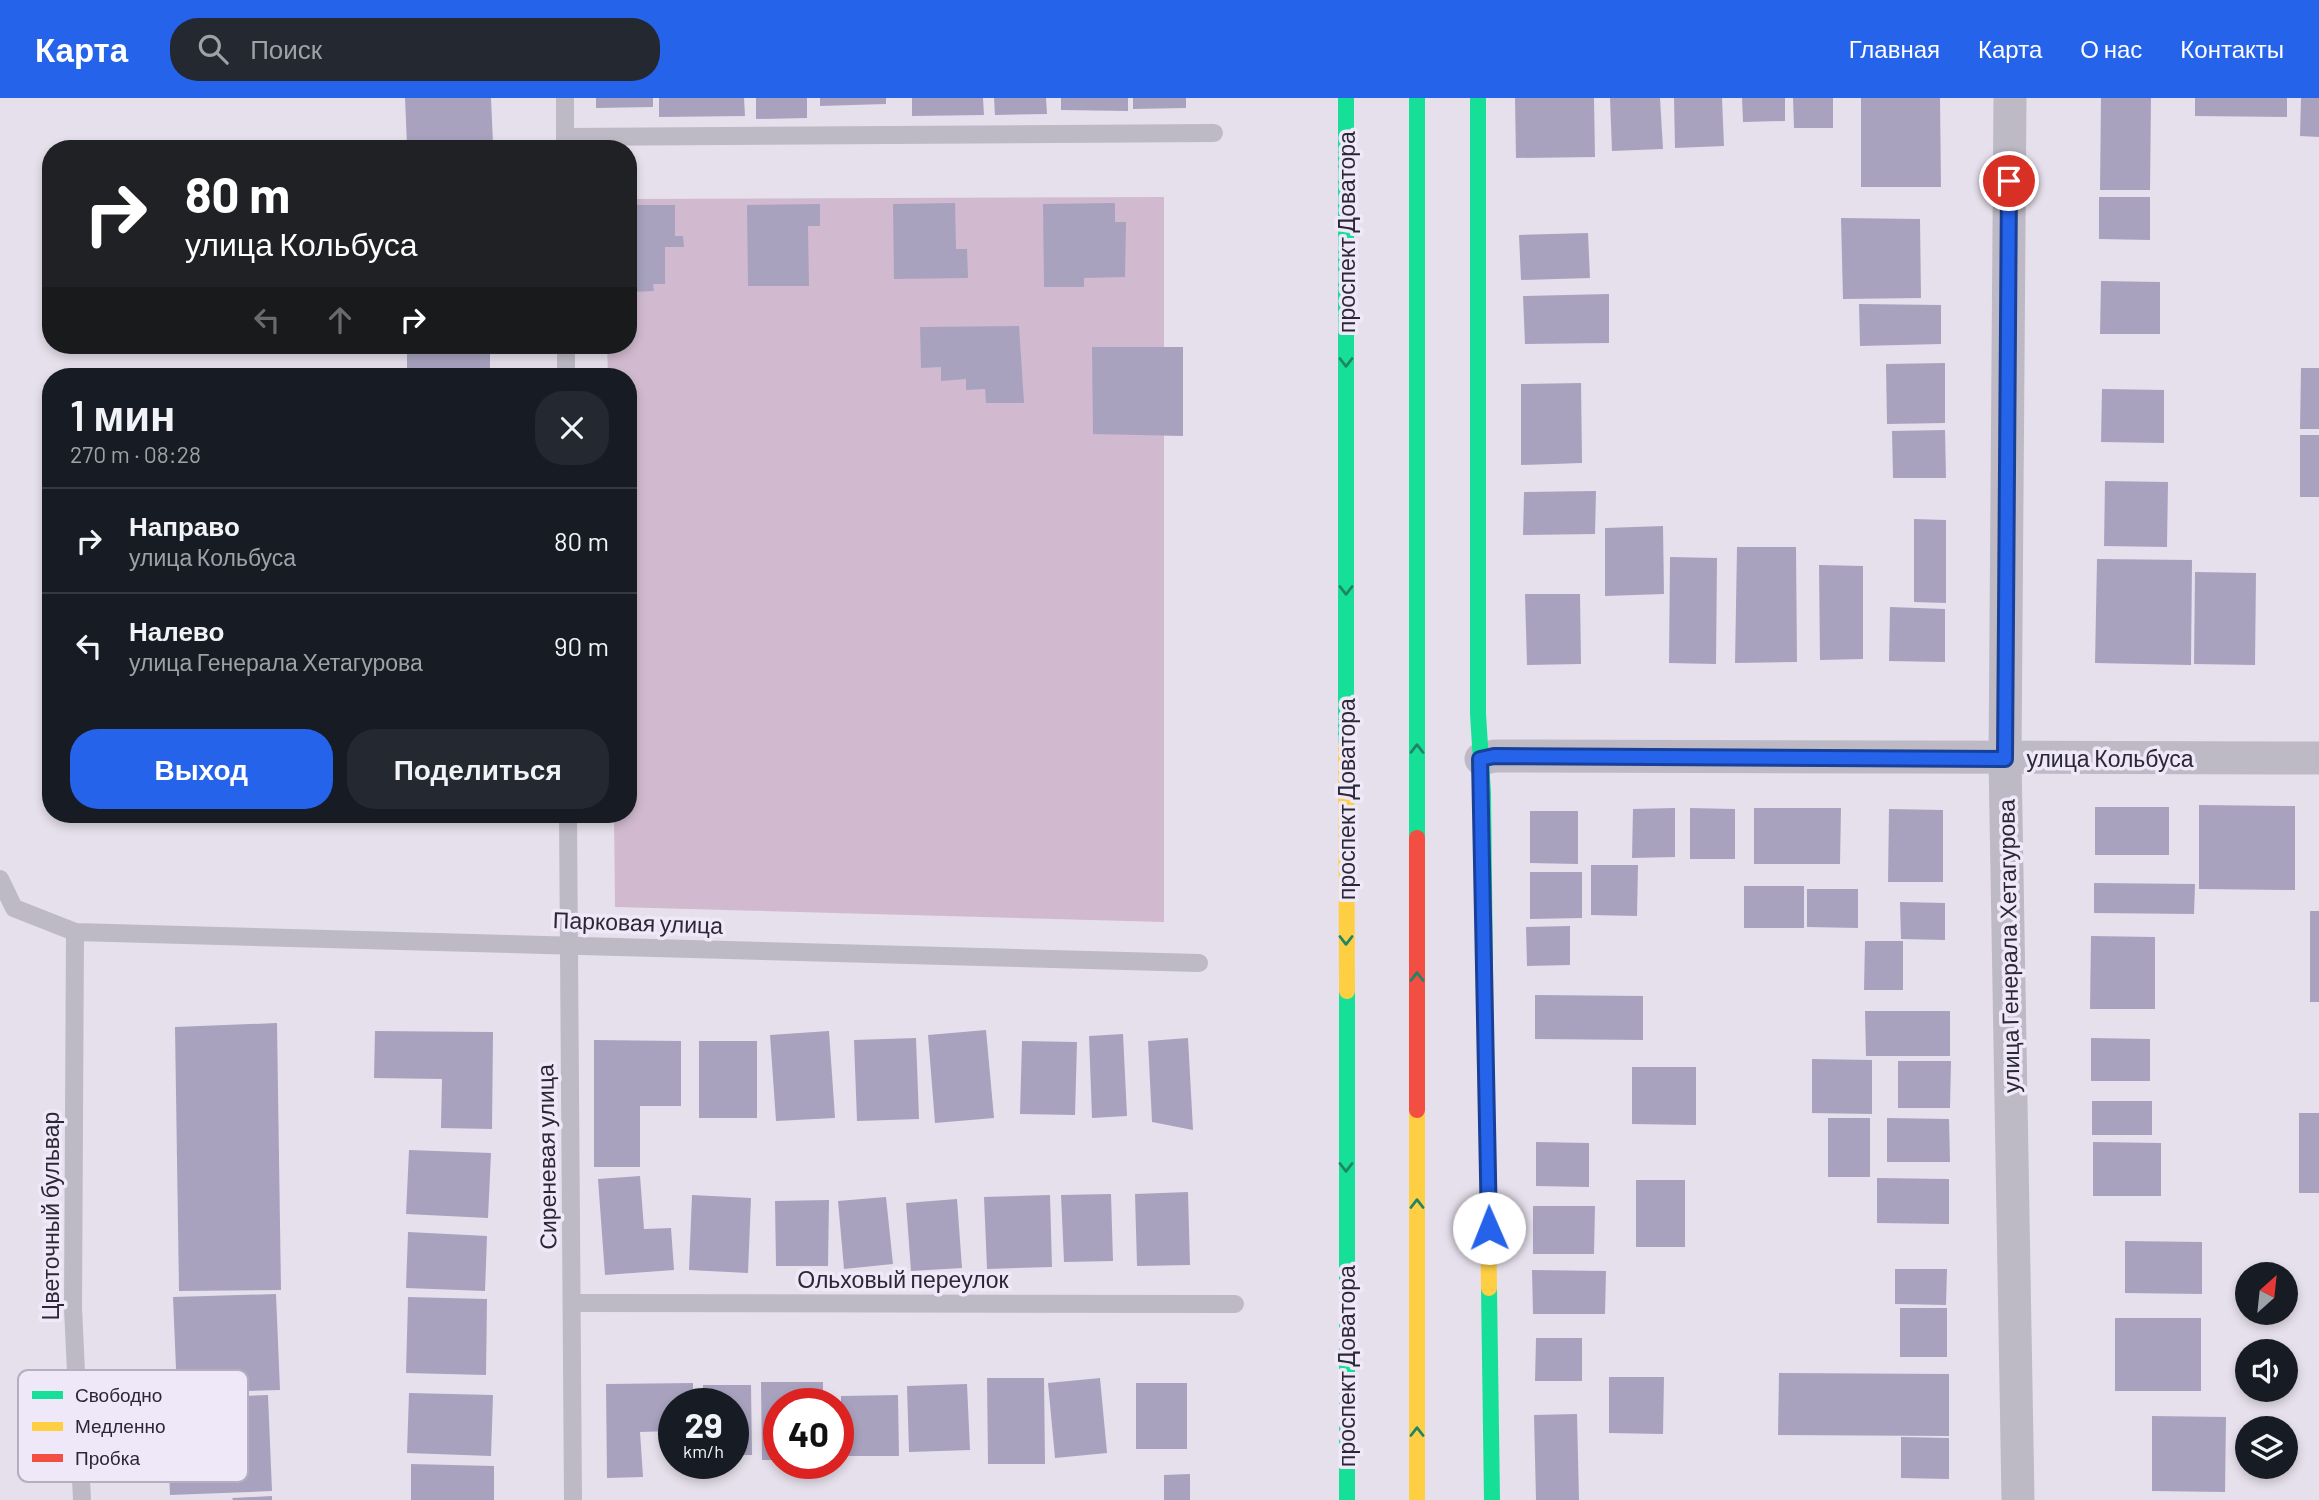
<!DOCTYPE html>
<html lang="ru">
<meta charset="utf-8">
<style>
:root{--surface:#171b24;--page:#242831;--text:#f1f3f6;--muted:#9ea1a6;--line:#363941;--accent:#2563eb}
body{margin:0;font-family:Barlow,sans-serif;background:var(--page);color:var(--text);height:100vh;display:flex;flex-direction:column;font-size:26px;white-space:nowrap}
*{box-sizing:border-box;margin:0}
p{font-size:23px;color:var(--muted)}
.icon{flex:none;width:38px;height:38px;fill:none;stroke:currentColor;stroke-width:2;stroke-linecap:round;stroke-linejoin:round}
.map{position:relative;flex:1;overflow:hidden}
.details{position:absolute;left:42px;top:270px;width:595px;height:455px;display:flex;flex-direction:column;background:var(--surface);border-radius:28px;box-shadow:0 4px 10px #0003}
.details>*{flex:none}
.hud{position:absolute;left:42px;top:42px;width:595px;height:214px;border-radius:28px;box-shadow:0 4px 10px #0003;background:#202124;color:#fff;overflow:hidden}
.needle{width:46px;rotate:27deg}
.buttons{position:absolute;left:2235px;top:1164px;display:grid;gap:14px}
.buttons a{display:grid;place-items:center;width:63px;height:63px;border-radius:50%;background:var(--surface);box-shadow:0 4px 10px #0003;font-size:35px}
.speed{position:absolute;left:658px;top:1290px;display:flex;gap:14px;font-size:35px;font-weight:700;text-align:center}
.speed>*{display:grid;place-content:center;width:91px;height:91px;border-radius:50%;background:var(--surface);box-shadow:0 4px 10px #0003;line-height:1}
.speed small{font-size:18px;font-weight:400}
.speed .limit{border:10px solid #d22;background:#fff;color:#111}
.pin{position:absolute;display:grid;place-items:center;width:60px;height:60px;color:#fff;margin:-30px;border:4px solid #fff;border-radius:50%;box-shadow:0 2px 7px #0007}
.me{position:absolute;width:77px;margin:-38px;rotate:359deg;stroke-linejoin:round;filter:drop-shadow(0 0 5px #0008)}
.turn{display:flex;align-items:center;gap:24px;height:147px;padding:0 28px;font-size:32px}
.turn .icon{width:91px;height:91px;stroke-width:2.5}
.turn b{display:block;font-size:49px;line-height:60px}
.lanes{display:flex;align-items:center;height:66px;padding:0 28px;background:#0003;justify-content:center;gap:35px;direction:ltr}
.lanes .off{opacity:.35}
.round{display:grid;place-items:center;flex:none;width:74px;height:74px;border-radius:28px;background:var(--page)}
.summary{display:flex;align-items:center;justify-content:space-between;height:119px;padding:0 28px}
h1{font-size:42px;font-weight:600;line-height:52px}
.cta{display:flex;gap:14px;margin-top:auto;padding:14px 28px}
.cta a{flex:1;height:80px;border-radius:28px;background:var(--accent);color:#fff;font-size:28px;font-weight:600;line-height:80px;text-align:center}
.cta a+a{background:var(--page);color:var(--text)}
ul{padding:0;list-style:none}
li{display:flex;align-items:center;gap:21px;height:105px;padding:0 28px;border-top:2px solid var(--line)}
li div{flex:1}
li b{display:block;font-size:26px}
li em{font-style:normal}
header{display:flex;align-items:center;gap:42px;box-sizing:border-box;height:98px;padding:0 35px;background:var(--accent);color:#fff}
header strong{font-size:33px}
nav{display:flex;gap:38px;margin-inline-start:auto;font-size:24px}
.search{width:490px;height:63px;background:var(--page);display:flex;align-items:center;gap:18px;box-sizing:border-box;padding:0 24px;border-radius:28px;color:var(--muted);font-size:26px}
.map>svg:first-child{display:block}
</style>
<header>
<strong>Карта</strong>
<div class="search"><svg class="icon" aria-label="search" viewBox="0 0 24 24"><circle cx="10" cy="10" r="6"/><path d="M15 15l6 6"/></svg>Поиск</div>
<nav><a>Главная</a><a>Карта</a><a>О нас</a><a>Контакты</a></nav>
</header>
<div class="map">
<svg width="2319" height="1402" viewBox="0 0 2319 1402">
<rect width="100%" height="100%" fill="#e6e0ec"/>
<!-- green -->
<polygon fill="#d1bacf" points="1164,99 1164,824 615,809 614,716 628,716 628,278 608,278 607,247 628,247 628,101"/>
<!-- building -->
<g fill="#a8a2bf">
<polygon points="405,0 491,0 493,45 407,48"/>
<polygon points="596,0 653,0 653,9 596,10"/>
<polygon points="659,0 744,0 745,18 659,19"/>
<polygon points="756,0 807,0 807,20 756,21"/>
<polygon points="820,0 886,0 886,6 820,8"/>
<polygon points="912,0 983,0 984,17 912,18"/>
<polygon points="994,0 1046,0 1047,16 995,17"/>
<polygon points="1061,0 1128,0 1128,13 1061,12"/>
<polygon points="1133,0 1186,0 1186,10 1133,11"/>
<polygon points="1515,0 1594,0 1595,59 1516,60"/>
<polygon points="1610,0 1660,0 1663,51 1612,53"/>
<polygon points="1674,0 1722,0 1724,48 1675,50"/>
<polygon points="1742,0 1785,0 1785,23 1743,24"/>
<polygon points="1793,0 1833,0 1833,30 1794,30"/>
<polygon points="1861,0 1940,0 1941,89 1861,89"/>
<polygon points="2101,0 2151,0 2150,92 2100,92"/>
<polygon points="2195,0 2287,0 2287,19 2195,18"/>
<polygon points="2301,0 2319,0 2319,39 2300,38"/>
<polygon points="2099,99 2150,99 2150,142 2099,141"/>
<polygon points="955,105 956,151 967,151 968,180 894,181 893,106"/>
<polygon points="1115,105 1115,124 1126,124 1125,179 1084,180 1084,189 1044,189 1043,106"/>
<polygon points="820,106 820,128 808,128 809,188 748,188 747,107"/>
<polygon points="628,107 675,107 675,138 683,138 684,149 665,149 665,186 653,186 654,193 630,194"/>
<polygon points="1841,120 1920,121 1921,200 1843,201"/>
<polygon points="1588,135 1590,180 1521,182 1519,137"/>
<polygon points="2101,183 2160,184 2160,236 2100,236"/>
<polygon points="1609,196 1609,245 1525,246 1523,198"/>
<polygon points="1859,206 1941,207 1941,246 1860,248"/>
<polygon points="1019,228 1024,305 986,305 985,291 966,292 966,281 941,283 941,269 921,270 920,229"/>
<rect x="407" y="247" width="83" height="31"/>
<polygon points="1092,249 1183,249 1183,338 1093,336"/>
<polygon points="1945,265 1945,325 1887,326 1886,266"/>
<polygon points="2301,270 2319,270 2319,331 2300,331"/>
<polygon points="1581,285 1582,365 1521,367 1521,286"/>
<polygon points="2102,291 2164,292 2164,345 2101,344"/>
<polygon points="1945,332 1946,380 1893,380 1892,333"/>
<rect x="2300" y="337" width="19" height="62"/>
<polygon points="2105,383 2168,384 2167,449 2104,448"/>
<polygon points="1596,393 1595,436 1523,437 1524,394"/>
<polygon points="1914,421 1946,422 1946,505 1914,504"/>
<polygon points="1663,428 1664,496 1605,498 1605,430"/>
<polygon points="1737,449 1796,449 1797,564 1735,565"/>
<polygon points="1670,459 1717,460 1716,566 1669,565"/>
<polygon points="2097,461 2192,462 2191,567 2095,565"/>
<polygon points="1819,467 1863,468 1863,561 1820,562"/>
<polygon points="2195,474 2256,475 2255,567 2194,566"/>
<polygon points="1525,496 1580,496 1581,566 1527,567"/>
<polygon points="1890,509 1945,511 1945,564 1889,563"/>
<polygon points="2199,707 2295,708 2295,792 2199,791"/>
<rect x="2095" y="709" width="74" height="48"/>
<polygon points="1675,710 1675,759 1632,760 1633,711"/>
<polygon points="1690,710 1735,711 1735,761 1690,761"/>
<polygon points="1754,710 1841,710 1840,766 1754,766"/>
<polygon points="1889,711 1943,712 1943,784 1888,784"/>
<polygon points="1530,713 1578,713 1578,766 1530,765"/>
<polygon points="1591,767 1638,767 1637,818 1591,817"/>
<polygon points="1530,774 1582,774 1582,820 1530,821"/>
<polygon points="2094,785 2195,786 2194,816 2094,815"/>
<rect x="1744" y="788" width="60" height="42"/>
<polygon points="1807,791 1858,791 1858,830 1807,829"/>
<polygon points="1900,804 1945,805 1945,842 1901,841"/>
<rect x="2310" y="813" width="9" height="91"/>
<polygon points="1570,828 1570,867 1527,868 1526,829"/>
<polygon points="2091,838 2155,839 2155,911 2090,911"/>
<polygon points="1865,843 1903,843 1903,892 1864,892"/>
<polygon points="1535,897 1643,898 1643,942 1535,941"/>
<polygon points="1865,913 1950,913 1950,958 1866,958"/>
<polygon points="277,925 281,1192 179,1193 175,929"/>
<polygon points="986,932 994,1020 935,1025 928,937"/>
<polygon points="375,933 493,934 492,1031 441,1030 442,981 374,980"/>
<polygon points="829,933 835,1020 776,1023 770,937"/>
<polygon points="1123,936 1127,1018 1092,1020 1089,938"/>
<polygon points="916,940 919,1021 857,1023 854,942"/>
<polygon points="1188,940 1193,1032 1152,1024 1148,943"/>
<polygon points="2091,940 2150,941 2150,983 2091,983"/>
<polygon points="594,942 681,943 681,1008 640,1008 640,1069 594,1069"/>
<rect x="699" y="943" width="58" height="77"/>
<polygon points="1022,943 1077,944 1075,1017 1020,1016"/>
<polygon points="1812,961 1872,962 1872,1016 1812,1015"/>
<polygon points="1898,963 1951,963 1950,1010 1898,1010"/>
<polygon points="1632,969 1696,969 1696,1027 1632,1026"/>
<rect x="2092" y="1003" width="60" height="34"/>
<rect x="2299" y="1015" width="20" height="80"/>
<rect x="1828" y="1020" width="42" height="59"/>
<polygon points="1887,1020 1949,1021 1950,1064 1887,1064"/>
<polygon points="1536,1044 1589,1045 1589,1089 1536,1088"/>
<polygon points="2093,1044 2161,1045 2161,1098 2093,1098"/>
<polygon points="409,1052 491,1055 488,1120 406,1116"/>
<polygon points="640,1078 644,1131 671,1130 674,1172 605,1177 598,1081"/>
<polygon points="1877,1080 1949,1081 1949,1126 1877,1125"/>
<rect x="1636" y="1082" width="49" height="67"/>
<polygon points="1188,1094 1190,1167 1137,1168 1135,1096"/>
<polygon points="1111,1096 1113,1163 1064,1164 1061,1097"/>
<polygon points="692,1097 751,1100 748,1175 689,1172"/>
<polygon points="1050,1097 1052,1169 987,1171 984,1099"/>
<polygon points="886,1099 893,1166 844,1171 838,1103"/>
<polygon points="957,1101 962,1170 911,1173 906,1105"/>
<polygon points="829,1102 828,1168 776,1168 775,1103"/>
<polygon points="1533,1108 1595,1108 1594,1156 1533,1156"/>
<polygon points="408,1134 487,1138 485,1193 406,1190"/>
<polygon points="2125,1143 2202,1144 2202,1196 2125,1195"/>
<polygon points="1895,1171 1947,1171 1946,1207 1895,1206"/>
<polygon points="1532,1172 1606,1173 1605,1216 1533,1216"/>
<polygon points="276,1196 280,1292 177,1295 173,1199"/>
<polygon points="408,1199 487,1201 486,1277 406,1275"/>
<rect x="1900" y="1210" width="47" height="49"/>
<rect x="2115" y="1220" width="86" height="73"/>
<polygon points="1536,1240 1582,1240 1582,1283 1535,1283"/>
<polygon points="1779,1275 1949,1276 1949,1338 1778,1337"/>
<polygon points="1609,1279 1664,1279 1663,1336 1609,1335"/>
<polygon points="987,1280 1044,1280 1045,1366 988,1366"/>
<polygon points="1100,1280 1107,1355 1055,1360 1048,1285"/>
<polygon points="761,1284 823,1284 823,1306 779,1306 779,1362 762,1362"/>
<polygon points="693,1285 693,1306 674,1306 674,1333 640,1334 643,1379 607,1380 606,1286"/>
<rect x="1136" y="1285" width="51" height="66"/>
<polygon points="967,1286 970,1352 909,1354 907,1288"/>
<polygon points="703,1287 751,1287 752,1357 733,1357 733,1306 703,1306"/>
<polygon points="409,1295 493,1297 491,1358 407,1355"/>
<polygon points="268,1297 272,1393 170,1397 166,1301"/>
<polygon points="898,1297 899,1358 841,1358 841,1298"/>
<polygon points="1577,1316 1579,1402 1536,1402 1534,1317"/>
<polygon points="2152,1318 2226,1319 2225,1394 2152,1393"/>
<polygon points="1901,1339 1949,1340 1949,1381 1901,1380"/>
<polygon points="411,1366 494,1368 494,1402 411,1402"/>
<polygon points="1190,1376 1190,1402 1164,1402 1164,1377"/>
<polygon points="272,1398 272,1402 233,1402 232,1400"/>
</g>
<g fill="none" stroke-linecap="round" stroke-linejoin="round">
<!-- lane -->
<g stroke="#bdb9c5" stroke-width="18">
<polyline points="565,0 565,49"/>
<polyline points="565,39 1214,35"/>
<polyline points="566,247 566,278"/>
<polyline points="568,716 573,1402"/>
<polyline points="0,781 14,810 75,834 1199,865"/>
<polyline points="75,834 73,1210 82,1402"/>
<polyline points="572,1205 1235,1206"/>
</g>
<!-- street -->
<g stroke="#bdb9c5" stroke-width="33">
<polyline points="2010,0 2005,661 2018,1402"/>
<polyline points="1481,661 1494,658 2319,660"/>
</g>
<!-- fast -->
<g stroke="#16e098" stroke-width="16">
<polyline points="1346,0 1346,648"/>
<polyline points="1417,0 1417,740"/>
<polyline points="1478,0 1478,616 1483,695 1485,875"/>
<polyline points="1347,893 1347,1402"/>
<polyline points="1489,1190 1492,1402"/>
</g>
<!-- slow -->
<g stroke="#ffcf43" stroke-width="16">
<polyline points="1346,648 1347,893"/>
<polyline points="1485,875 1489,1190"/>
<polyline points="1417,1012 1417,1402"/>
</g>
<!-- jam -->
<polyline stroke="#f24e42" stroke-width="16" points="1417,740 1417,1012"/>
</g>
<!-- one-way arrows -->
<defs><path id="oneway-chevron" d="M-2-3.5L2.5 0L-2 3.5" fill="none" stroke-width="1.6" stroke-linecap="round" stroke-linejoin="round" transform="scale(1.75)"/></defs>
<g stroke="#208467">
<use href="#oneway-chevron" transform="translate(1346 264) rotate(90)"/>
<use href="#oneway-chevron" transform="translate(1346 492) rotate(90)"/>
<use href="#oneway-chevron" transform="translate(1417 651) rotate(-90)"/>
<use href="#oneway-chevron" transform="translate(1346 842) rotate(90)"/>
<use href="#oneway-chevron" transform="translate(1417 879) rotate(-90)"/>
<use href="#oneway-chevron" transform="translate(1346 1069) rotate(90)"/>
<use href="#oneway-chevron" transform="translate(1417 1106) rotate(-90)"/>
<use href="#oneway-chevron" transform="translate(1417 1334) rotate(-90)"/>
</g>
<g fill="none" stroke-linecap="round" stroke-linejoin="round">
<defs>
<polyline id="route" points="1489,1130 1480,661 1494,658 2005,661 2009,83"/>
</defs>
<!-- route casing -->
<use href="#route" stroke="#184099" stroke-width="18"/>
<!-- route -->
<use href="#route" stroke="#2563eb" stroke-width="12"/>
</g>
<g text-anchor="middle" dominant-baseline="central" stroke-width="7" stroke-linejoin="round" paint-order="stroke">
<!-- street labels -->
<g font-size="23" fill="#2b2836" stroke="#efe8f9">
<text transform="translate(1346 134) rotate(-90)">проспект Доватора</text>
<text x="2110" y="660">улица Кольбуса</text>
<text transform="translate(1346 701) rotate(-90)">проспект Доватора</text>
<text transform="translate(638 824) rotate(2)">Парковая улица</text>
<text transform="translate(2008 848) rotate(-91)">улица Генерала Хетагурова</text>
<text transform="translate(546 1059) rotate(-91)">Сиреневая улица</text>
<text transform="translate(50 1118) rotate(-90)">Цветочный бульвар</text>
<text x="903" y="1181">Ольховый переулок</text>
<text transform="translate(1346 1268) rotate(-90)">проспект Доватора</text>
</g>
</g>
<!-- legend -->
<rect x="18" y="1272" width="230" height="112" rx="10" fill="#efe8f9" stroke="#b4aebe" stroke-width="2"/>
<rect x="32" y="1293" width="31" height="8" fill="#16e098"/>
<rect x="32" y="1324" width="31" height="9" fill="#ffcf43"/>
<rect x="32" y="1356" width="31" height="8" fill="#f24e42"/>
<g font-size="19" fill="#2b2836">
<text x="75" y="1304">Свободно</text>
<text x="75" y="1335">Медленно</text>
<text x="75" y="1367">Пробка</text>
</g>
</svg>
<div class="buttons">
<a><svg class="needle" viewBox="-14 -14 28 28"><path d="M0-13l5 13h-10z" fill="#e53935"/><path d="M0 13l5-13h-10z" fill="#9ea1a6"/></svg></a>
<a><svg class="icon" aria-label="sound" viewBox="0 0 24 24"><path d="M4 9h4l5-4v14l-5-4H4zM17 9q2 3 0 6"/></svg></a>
<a><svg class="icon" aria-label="layers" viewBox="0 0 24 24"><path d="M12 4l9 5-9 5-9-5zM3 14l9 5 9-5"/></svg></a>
</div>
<div class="speed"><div>29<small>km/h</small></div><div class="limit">40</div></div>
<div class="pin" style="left:2009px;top:83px;background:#d93025"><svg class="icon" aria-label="arrive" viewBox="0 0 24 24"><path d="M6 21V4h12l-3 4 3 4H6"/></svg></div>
<svg class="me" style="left:1489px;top:1130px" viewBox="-20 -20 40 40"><circle r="19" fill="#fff"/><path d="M0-13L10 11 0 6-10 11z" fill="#2563eb"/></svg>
<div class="hud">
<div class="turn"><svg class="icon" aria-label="right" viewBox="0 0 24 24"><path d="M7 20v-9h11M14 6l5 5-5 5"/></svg><div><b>80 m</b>улица Кольбуса</div></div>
<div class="lanes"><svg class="icon off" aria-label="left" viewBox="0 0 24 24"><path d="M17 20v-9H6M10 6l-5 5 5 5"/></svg><svg class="icon off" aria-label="ahead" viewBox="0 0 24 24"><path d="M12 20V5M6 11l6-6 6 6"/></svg><svg class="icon" aria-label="right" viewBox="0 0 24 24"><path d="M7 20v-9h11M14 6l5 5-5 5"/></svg></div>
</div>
<section class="details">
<div class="summary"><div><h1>1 мин</h1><p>270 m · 08:28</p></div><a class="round"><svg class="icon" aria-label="close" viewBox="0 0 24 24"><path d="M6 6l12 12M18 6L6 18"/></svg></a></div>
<ul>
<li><svg class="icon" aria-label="right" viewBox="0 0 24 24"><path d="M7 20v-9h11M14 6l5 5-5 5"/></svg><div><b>Направо</b><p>улица Кольбуса</p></div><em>80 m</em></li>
<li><svg class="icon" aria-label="left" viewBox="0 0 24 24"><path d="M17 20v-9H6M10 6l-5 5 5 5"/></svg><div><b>Налево</b><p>улица Генерала Хетагурова</p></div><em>90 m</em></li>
</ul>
<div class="cta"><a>Выход</a><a>Поделиться</a></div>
</section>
</div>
